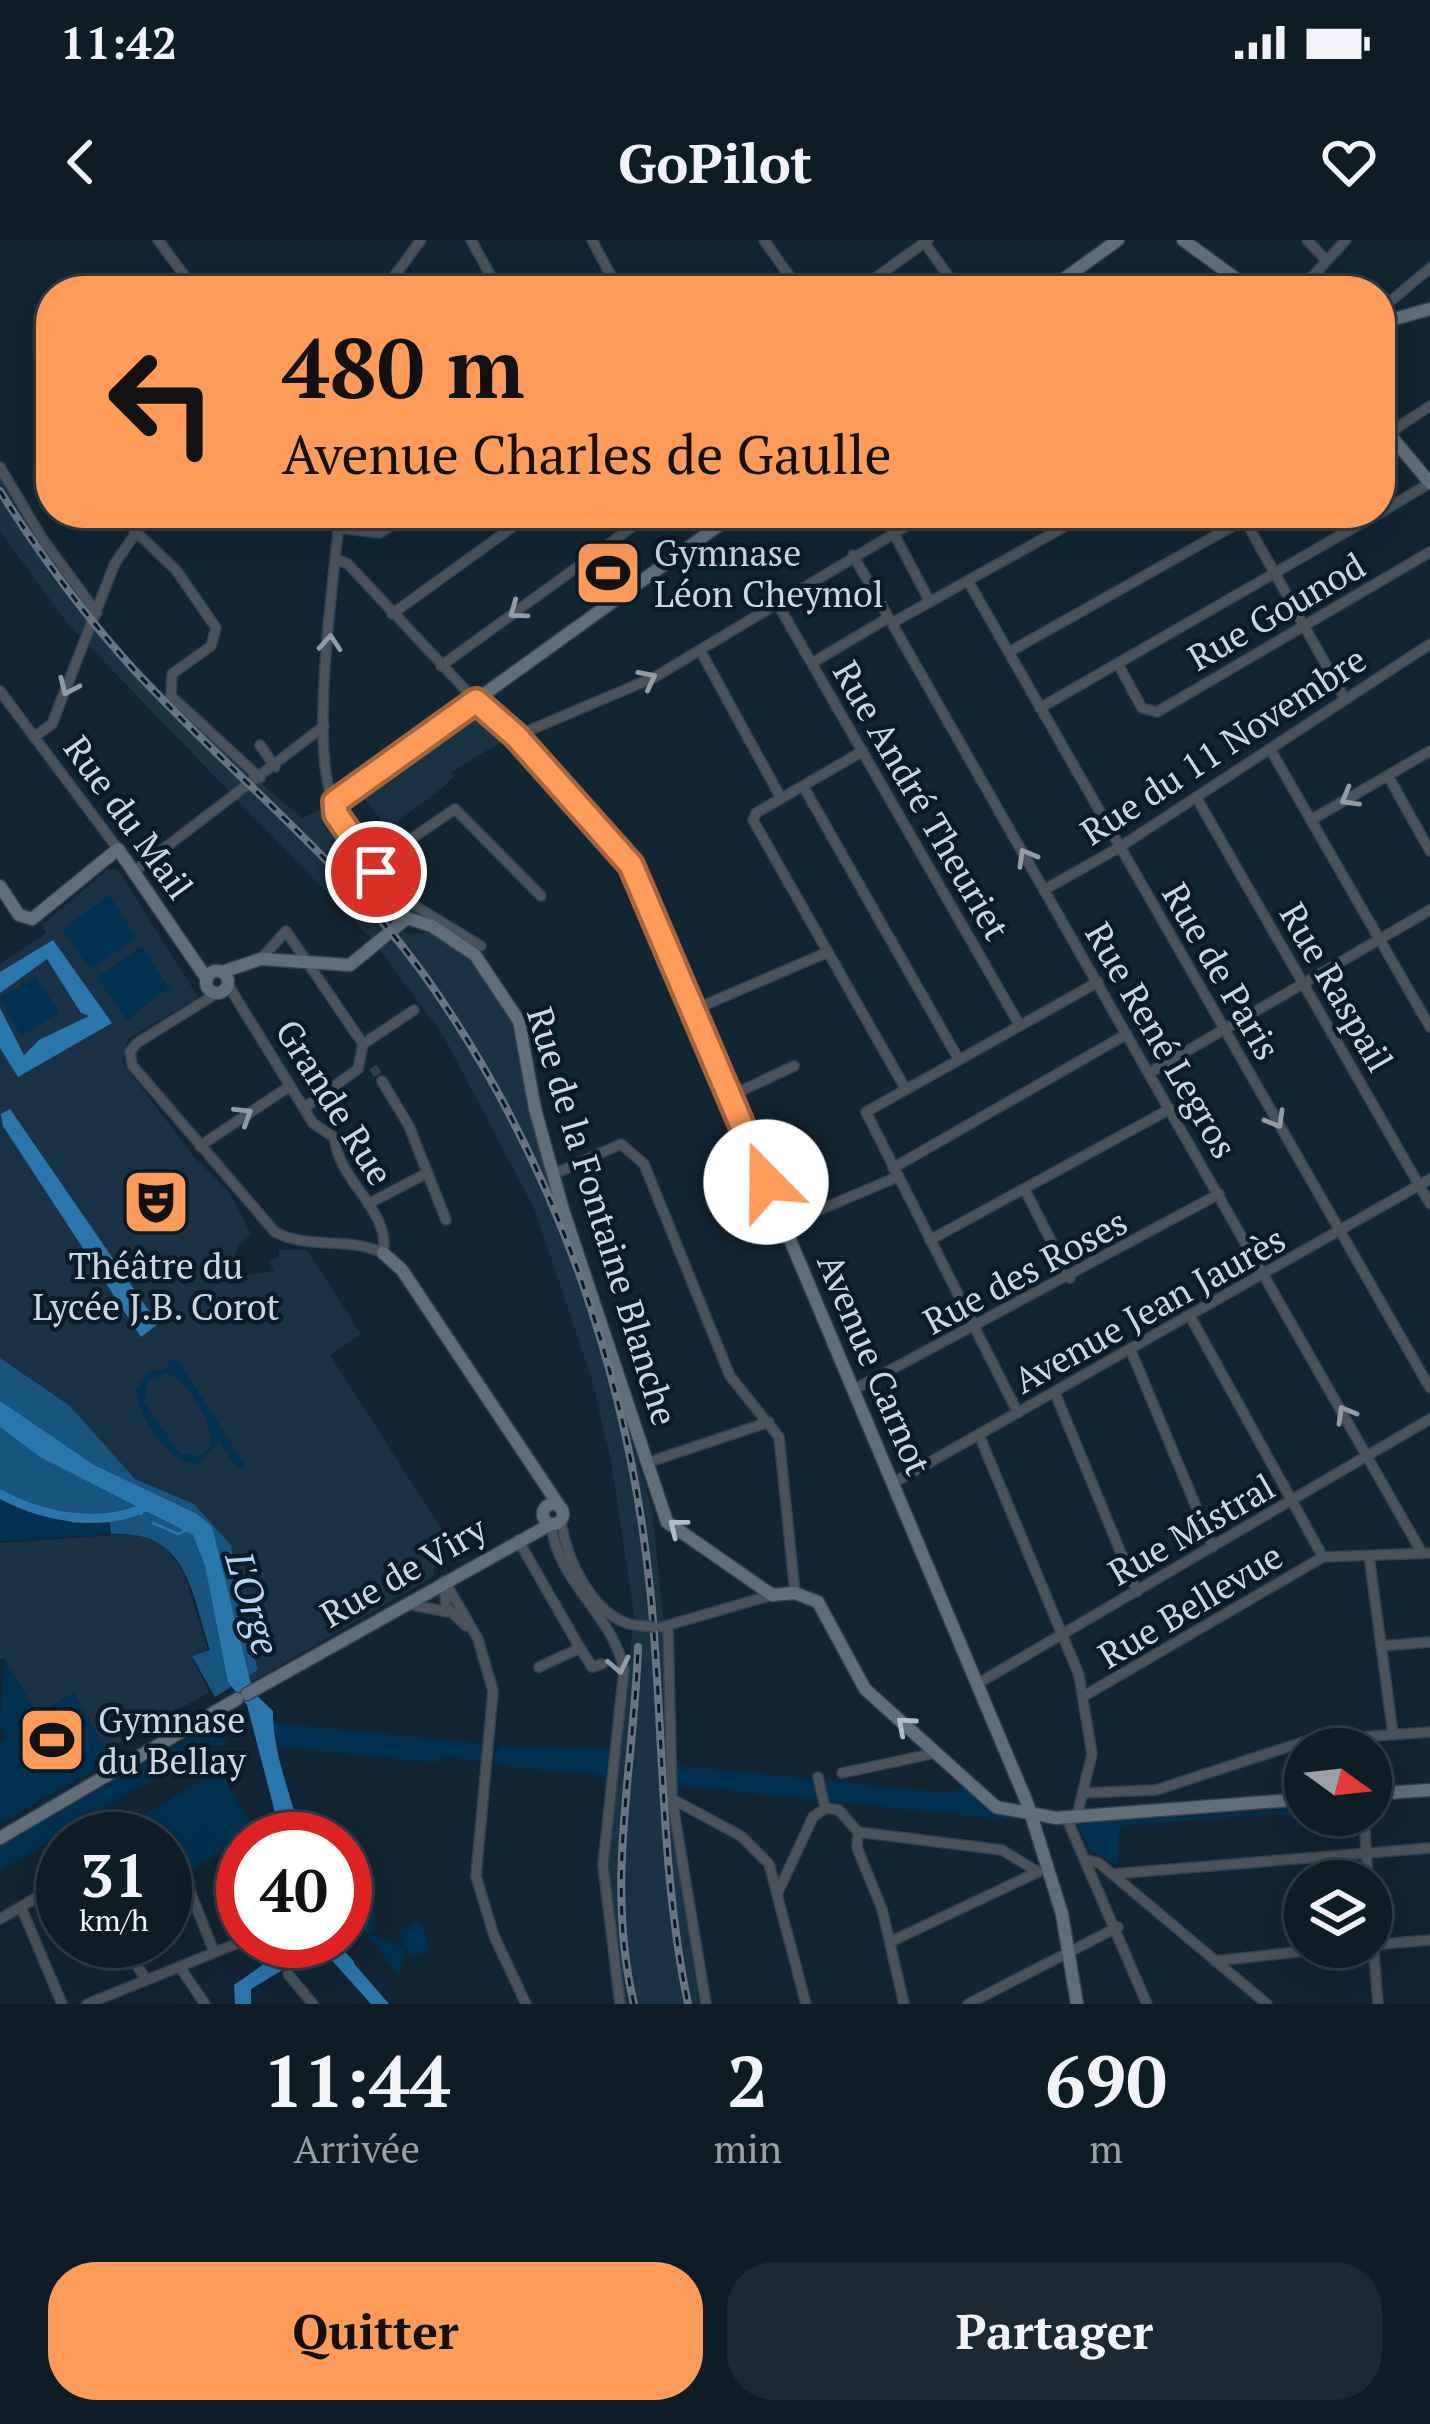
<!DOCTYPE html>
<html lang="fr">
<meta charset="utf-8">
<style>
:root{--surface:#0e1c26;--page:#1c2932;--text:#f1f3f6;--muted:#9ba1a7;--line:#2e3a43;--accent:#ff9b59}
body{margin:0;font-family:"PT Serif",serif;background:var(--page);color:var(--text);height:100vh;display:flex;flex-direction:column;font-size:45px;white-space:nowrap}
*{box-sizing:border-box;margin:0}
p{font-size:39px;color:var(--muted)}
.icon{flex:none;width:66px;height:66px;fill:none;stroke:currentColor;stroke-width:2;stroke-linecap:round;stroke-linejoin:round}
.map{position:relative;height:1764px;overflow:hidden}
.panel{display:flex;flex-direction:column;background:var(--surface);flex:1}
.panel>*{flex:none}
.top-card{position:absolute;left:36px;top:36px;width:1359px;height:252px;border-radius:48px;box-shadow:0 12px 48px #0002,0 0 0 3px var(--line);background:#ff9b59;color:#111;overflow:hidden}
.needle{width:78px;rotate:105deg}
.tools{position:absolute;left:1284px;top:1488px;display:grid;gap:24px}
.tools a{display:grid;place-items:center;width:108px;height:108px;border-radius:50%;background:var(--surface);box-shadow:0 12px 48px #0002,0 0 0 3px var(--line);font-size:60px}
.speed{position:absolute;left:36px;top:1572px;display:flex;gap:24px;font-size:60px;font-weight:700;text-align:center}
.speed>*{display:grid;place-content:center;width:156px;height:156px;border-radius:50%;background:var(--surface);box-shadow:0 12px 48px #0002,0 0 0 3px var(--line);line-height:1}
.speed small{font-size:30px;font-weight:400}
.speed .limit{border:18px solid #d22;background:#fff;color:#111}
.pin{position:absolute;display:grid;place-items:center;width:102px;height:102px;color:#fff;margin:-51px;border:6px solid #fff;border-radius:50%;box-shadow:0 3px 12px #0007}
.me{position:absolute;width:132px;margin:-66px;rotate:338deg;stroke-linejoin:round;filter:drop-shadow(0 0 9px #0008)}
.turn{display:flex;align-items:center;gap:42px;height:252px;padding:0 48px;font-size:54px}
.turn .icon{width:156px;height:156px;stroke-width:2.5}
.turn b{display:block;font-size:84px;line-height:102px}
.eta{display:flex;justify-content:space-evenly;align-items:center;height:204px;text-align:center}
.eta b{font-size:72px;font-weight:700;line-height:84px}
.cta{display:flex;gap:24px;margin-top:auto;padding:24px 48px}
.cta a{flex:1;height:138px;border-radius:48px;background:var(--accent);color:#111;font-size:48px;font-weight:700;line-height:138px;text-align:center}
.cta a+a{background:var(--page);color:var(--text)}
.status{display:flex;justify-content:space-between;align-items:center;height:84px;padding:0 60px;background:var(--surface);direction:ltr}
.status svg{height:33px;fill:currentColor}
header{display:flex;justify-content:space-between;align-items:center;height:156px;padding:0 48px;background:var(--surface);font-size:54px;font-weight:700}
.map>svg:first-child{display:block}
</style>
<div class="status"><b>11:42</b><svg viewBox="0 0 49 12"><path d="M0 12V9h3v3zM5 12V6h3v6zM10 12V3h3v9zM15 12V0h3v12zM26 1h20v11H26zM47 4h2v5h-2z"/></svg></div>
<header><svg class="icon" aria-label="back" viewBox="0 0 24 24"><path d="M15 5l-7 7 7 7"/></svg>GoPilot<svg class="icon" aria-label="heart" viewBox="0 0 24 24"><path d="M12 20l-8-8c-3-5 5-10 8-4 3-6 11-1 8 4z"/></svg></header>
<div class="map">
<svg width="1430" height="1764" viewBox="0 0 1430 1764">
<rect width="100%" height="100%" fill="#122533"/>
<!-- built -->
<g fill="#193244">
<polygon points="0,235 79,360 115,404 208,498 302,578 330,565 373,636 366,643 407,694 429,693 472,717 519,787 531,865 652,1269 664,1384 666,1549 699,1764 624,1764 608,1655 607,1611 634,1375 611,1221 592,1140 535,970 444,797 373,701 67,383 13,309 0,290"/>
<polygon points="475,470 506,499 451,532 454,536 441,549 387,589 360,552"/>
<polygon points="109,628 118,630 198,757 128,799 122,822 194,917 229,952 251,994 239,1005 232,1022 241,1036 274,1031 268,1021 279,1018 279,1010 307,1010 361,1094 330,1115 451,1304 434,1308 434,1336 243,1447 209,1304 0,1177 0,724 46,693 42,685"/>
<polygon points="142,1293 167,1309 184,1333 208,1410 191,1416 209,1452 106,1511 74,1454 37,1474 4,1418 0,1419 0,1303"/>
</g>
<!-- green -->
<g fill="#003150" fill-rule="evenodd">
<polygon points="109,655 137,698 90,729 62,690"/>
<polygon points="142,706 171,752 165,750 127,780 97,738"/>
<polygon points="36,737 59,772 21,796 0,758"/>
<path d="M 177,1119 L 246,1226 L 237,1228 L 219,1202 L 199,1224 C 168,1225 139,1178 136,1150 L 146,1133 L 170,1127 L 167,1120 ZM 168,1133 C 189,1145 214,1182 211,1206 L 201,1216 L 180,1214 L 144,1161 L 149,1139 Z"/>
<polygon points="0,1256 73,1284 109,1282 110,1294 0,1302"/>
<polygon points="4,1417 37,1474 74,1453 112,1520 0,1583 0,1502 7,1498 0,1486"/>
<polygon points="216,1483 226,1492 225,1505 208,1505 0,1631 0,1606"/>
<polygon points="273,1483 489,1504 484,1521 440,1517 438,1523 279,1507"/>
<polygon points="498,1506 610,1509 606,1536 494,1525"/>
<polygon points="672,1525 947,1553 966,1547 1011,1580 674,1545"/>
<polygon points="220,1530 256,1592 165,1645 165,1599 122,1599 117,1590"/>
<polygon points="1305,1569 1305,1575 1332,1575 1325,1583 1277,1574 1119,1586 1118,1626 1089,1609 1078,1584"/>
<path d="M 345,1606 L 356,1610 C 342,1636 347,1659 376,1671 L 374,1691 L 367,1693 L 404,1707 L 399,1690 L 420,1682 L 430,1710 L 410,1718 L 405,1707 L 399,1734 C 358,1685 345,1672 345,1606 Z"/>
</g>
<!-- forest -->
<path fill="#18547b" d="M 0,1118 L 70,1166 L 135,1239 L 194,1264 L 231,1305 L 238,1362 L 258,1430 L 215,1457 L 192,1416 L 210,1410 C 191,1351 187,1289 111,1294 L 110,1281 L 73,1283 L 0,1254 Z"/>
<!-- water -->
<g fill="#2a77ac">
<polygon points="53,700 112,783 18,837 0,808 0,768 24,815 39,800 89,776 81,773 47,719 0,753 0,732"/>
<polygon points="10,869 158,1084 141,1097 3,886 1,874"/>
<path d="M 0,1161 L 94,1225 L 197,1274 L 212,1287 L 253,1452 L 273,1471 C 272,1511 292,1558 302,1599 L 282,1599 L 247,1465 L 228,1442 L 205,1325 L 193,1295 L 40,1217 L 0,1187 Z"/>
<polygon points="297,1701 325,1701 333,1712 344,1712 389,1764 371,1764 320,1707 251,1749 251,1764 235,1764 234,1745"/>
</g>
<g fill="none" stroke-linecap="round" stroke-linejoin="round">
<!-- stream -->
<g stroke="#2a77ac" stroke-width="3">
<polyline points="137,1271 141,1274"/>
<polyline points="153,1283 178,1294 189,1289"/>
</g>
<!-- canal -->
<path stroke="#2a77ac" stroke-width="9" d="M 0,1254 C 42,1277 103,1289 147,1266"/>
<!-- river -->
<polyline stroke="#2a77ac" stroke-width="15" points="325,1701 347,1725"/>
<!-- street-tunnel -->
<polyline stroke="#2e404d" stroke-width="9" stroke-dasharray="9 4.5" stroke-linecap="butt" points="373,827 382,841"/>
<defs>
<g id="street">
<polyline points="158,0 196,51"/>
<polyline points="471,0 499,51"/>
<polyline points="592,0 619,51"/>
<polyline points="764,0 800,51"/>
<polyline points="1307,0 1327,21"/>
<polyline points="924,2 959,51"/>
<polyline points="383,51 421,0"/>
<polyline points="857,51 928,0"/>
<polyline points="1299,51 1346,0"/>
<polyline points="1380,70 1430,28"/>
<polyline points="1380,199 1430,166"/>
<polyline points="0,227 42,298 97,373"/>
<polyline points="637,273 652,277 696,273"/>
<polyline points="883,273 930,362"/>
<polyline points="1241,273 1345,459"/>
<polyline points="1380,273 1430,243"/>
<polyline points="338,288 380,293 411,273"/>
<polyline points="134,290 177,331 216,388 211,406 172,434 171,456 260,538"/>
<polyline points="853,315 1422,1313"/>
<polyline points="336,319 348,324 476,461"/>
<polyline points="968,341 1430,1148"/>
<polyline points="777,363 1019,784"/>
<polyline points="392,374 532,273"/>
<polyline points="892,383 1089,273"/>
<polyline points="700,410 781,558"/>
<polyline points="1009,412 1256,273"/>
<polyline points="812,423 888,378"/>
<polyline points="1118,424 1142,468 1157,472 1430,312"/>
<polyline points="441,426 646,277"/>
<polyline points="0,451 118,609"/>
<polyline points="1040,468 1379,273"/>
<polyline points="516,496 655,437 928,273"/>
<polyline points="34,497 52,484 115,323 150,273"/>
<polyline points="260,505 275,527"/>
<polyline points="1270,509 1430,787"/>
<polyline points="863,511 756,573 753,580 905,848"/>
<polyline points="1388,536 1430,611"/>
<polyline points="803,546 958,818"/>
<polyline points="1196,557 1430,964"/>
<path d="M 335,565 C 308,514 334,337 340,273"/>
<polyline points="1311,580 1430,511"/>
<polyline points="382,618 417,667 481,706"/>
<polyline points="371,626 455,569 541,656"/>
<polyline points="136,630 324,486"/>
<polyline points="1044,650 1120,607 1430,404"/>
<polyline points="261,719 286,691 363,804 358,829 307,866"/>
<path d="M 217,753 L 137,803 L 130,812 L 132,825 L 275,992 C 309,1010 348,996 383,1013 C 392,971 336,939 335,898 L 313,883 L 228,745"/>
<polyline points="693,770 828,712"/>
<polyline points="363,804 414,770"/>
<polyline points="1149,833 1430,670"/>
<polyline points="382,841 409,886 446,980"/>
<polyline points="730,856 794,826"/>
<polyline points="200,906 290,846"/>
<polyline points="893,928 1127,794"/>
<polyline points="554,934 621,904 644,924 730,1136 779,1197 795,1353"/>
<polyline points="1025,950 1070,1038"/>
<polyline points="368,964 427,933"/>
<polyline points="784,985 897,937"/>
<polyline points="930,1000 1170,869"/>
<polyline points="1191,1078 1323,1317"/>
<polyline points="1131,1111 1213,1307"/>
<polyline points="853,1150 1219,954"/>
<polyline points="1055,1153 1137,1352"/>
<polyline points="1018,1173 866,872 1098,742"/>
<polyline points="979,1195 1079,1435 1092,1514 1077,1576"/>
<polyline points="646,1223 769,1182"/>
<polyline points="893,1243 1430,939"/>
<path d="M 561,1281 C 566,1319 593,1376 633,1385"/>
<path d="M 551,1284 C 557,1342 614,1376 624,1430 L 603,1625 L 620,1764"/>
<polyline points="518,1300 580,1408 539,1427"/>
<polyline points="1369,1316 1393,1494"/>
<polyline points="1323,1317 1430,1313"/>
<polyline points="444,1341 446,1367 466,1386"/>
<polyline points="445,1342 478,1399 493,1451 476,1636 494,1696 526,1764"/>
<polyline points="412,1365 448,1372"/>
<polyline points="668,1386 672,1559 706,1764"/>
<polyline points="662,1387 772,1355"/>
<polyline points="1381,1406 1430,1402"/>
<polyline points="580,1408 592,1427 602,1424"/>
<polyline points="977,1444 1430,1179"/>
<polyline points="1084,1456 1323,1317"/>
<polyline points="842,1533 936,1513"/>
<polyline points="818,1537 824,1563"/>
<polyline points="1083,1553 1156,1550 1306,1501 1430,1492"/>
<polyline points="672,1559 741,1596 769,1624 806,1764"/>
<polyline points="1364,1575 1368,1641"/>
<polyline points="1066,1577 1147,1764"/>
<polyline points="858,1592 1002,1610 1038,1632"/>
<polyline points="1086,1620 1099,1623 1267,1764"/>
<polyline points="1112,1634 1430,1608"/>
<polyline points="779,1650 813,1577 826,1568 839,1570 858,1592 857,1608 882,1669 904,1764"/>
<polyline points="190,1651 214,1712"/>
<polyline points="21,1667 62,1764"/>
<polyline points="1371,1674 1378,1764"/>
<polyline points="0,1679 63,1642"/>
<polyline points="120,1701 146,1739"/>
<polyline points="890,1702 1038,1632"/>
<polyline points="1371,1705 1430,1700"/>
<polyline points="1215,1721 1341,1707"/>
<polyline points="180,1727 205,1764"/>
<polyline points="288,1734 313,1764"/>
<polyline points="87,1764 243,1701"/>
<polyline points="968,1764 1118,1687"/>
</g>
<g id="secondary">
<polyline points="1183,0 1253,51"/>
<polyline points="1047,51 1118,0"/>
<polyline points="1380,83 1430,69"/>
<polyline points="1380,183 1430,243"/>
<path d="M 476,461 C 525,499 615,593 642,648 L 1028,1565 L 1062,1674 L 1077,1764"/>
<polyline points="0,646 19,675 32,679 118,609 207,739"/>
<polyline points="407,678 432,686 475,715 519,781 535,869 563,970 667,1282 772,1355 795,1353 818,1362 865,1449 996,1567 1056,1578 1305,1559"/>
<polyline points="407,678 339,580 337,560 736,273"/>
<circle cx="217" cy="742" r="11"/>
<polyline points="222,732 261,719 350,725 407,678"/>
<polyline points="383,1013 402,1030 560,1267"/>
<circle cx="553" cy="1274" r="10"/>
<polyline points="247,1454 551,1284"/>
<polyline points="1371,1554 1430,1550"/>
<polyline points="0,1598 237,1459"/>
</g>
</defs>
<!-- street casing -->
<use href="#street" stroke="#30414f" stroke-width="12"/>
<!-- secondary casing -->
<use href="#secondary" stroke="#30414f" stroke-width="15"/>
<!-- street -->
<use href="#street" stroke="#4a535a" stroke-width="9"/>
<!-- secondary -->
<use href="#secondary" stroke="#606e79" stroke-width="12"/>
<defs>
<g id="rail">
<path d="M 0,251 C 40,315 85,376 136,432 C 236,539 350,627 434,749 C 558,929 630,1140 651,1358 C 664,1494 660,1629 688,1764"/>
<path d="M 634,1764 C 605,1642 634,1529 638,1407"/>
</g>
</defs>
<!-- rail casing -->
<use href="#rail" stroke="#667582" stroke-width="8"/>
<!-- rail -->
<use href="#rail" stroke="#091b28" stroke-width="3" stroke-dasharray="9" stroke-linecap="butt"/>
<defs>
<polyline id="street-bridge" points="633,1385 655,1387"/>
</defs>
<!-- street-bridge casing -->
<use href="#street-bridge" stroke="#30414f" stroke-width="12" stroke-linecap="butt"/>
<!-- street-bridge -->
<use href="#street-bridge" stroke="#4a535a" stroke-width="9"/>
</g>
<!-- one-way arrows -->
<defs><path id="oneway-chevron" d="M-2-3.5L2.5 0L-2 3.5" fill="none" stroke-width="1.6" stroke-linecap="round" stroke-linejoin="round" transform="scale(3)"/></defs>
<g stroke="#929ca4">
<use href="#oneway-chevron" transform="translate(517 371) rotate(144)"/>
<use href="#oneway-chevron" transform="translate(330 403) rotate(-86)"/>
<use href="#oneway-chevron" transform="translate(648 439) rotate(-27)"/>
<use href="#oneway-chevron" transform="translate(68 447) rotate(114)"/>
<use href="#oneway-chevron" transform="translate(1349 558) rotate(150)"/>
<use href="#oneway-chevron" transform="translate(1026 617) rotate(-120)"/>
<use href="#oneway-chevron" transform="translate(244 875) rotate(-32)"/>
<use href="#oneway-chevron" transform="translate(1276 880) rotate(60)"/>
<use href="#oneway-chevron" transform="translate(1345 1174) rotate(-120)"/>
<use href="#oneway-chevron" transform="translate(619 1425) rotate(78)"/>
</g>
<g stroke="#b1bdc7">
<use href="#oneway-chevron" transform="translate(677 1287) rotate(-142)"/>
<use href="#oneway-chevron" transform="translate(905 1485) rotate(-139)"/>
</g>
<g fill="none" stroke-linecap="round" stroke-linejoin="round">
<defs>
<polyline id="route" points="376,632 336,574 335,562 476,461 516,496 631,625 766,942"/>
</defs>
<!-- route casing -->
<use href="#route" stroke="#a6653a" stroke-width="30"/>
<!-- route -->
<use href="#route" stroke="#ff9b59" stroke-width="21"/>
</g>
<!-- icons -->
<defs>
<symbol id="stadium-square" viewBox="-11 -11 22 22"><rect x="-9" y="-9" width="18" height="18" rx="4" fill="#ff9b59" stroke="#091b28"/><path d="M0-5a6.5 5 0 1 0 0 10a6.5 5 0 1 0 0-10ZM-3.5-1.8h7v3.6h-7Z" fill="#111"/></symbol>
<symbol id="theatre-square" viewBox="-11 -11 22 22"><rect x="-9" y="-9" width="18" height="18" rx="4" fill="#ff9b59" stroke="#091b28"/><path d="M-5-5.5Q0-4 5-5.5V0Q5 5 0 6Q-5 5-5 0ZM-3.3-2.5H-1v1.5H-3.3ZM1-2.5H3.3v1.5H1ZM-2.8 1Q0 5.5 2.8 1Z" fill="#111"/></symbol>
</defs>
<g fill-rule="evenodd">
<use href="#stadium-square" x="570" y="295" width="76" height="76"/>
<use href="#theatre-square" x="118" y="924" width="76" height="76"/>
<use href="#stadium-square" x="14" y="1462" width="76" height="76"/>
</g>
<g text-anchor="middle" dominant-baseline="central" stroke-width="9" stroke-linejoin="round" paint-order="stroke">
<!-- poi labels -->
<g font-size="36" fill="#ccd7e1" stroke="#091b28" text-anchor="start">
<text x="654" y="312">Gymnase<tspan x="654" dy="41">Léon Cheymol</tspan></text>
<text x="156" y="1025" text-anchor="middle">Théâtre du<tspan x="156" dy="41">Lycée J.B. Corot</tspan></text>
<text x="98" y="1479">Gymnase<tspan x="98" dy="41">du Bellay</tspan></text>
</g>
<!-- street labels -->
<g font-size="36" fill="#ccd7e1" stroke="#091b28">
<text transform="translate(1276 371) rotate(-30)">Rue Gounod</text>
<text transform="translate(1223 505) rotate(-33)">Rue du 11 Novembre</text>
<text transform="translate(922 560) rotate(60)">Rue André Theuriet</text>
<text transform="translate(129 577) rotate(54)">Rue du Mail</text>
<text transform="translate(1222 731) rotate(60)">Rue de Paris</text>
<text transform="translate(1337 747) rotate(60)">Rue Raspail</text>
<text transform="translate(1162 800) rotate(60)">Rue René Legros</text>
<text transform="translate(335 862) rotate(58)">Grande Rue</text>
<text transform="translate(603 976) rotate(73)">Rue de la Fontaine Blanche</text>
<text transform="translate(1025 1031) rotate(-28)">Rue des Roses</text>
<text transform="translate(1149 1069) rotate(-29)">Avenue Jean Jaurès</text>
<text transform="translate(875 1124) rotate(67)">Avenue Carnot</text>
<text transform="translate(1191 1289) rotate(-30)">Rue Mistral</text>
<text transform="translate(403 1331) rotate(-30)">Rue de Viry</text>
<text transform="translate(1190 1365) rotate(-31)">Rue Bellevue</text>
</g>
<!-- water labels -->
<g font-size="39" font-style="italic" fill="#b2d6f4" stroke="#091b28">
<text transform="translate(254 1363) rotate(74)">L'Orge</text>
</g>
</g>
</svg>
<div class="tools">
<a><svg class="needle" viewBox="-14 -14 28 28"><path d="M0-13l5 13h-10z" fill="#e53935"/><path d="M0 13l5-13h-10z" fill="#9ba1a7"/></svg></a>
<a><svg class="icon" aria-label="layers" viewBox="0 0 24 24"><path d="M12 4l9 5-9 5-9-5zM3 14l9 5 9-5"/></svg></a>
</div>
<div class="speed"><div>31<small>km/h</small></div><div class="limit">40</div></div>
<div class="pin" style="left:376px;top:632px;background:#d93025"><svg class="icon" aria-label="arrive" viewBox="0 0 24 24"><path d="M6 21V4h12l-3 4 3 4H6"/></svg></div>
<svg class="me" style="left:766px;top:942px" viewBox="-20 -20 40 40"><circle r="19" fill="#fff"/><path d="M0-13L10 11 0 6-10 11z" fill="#ff9b59"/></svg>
<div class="top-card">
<div class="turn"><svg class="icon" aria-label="left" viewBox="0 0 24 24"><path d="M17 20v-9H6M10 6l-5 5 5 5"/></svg><div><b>480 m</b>Avenue Charles de Gaulle</div></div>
</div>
</div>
<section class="panel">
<div class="eta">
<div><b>11:44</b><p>Arrivée</p></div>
<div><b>2</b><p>min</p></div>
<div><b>690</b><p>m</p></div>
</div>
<div class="cta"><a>Quitter</a><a>Partager</a></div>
</section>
